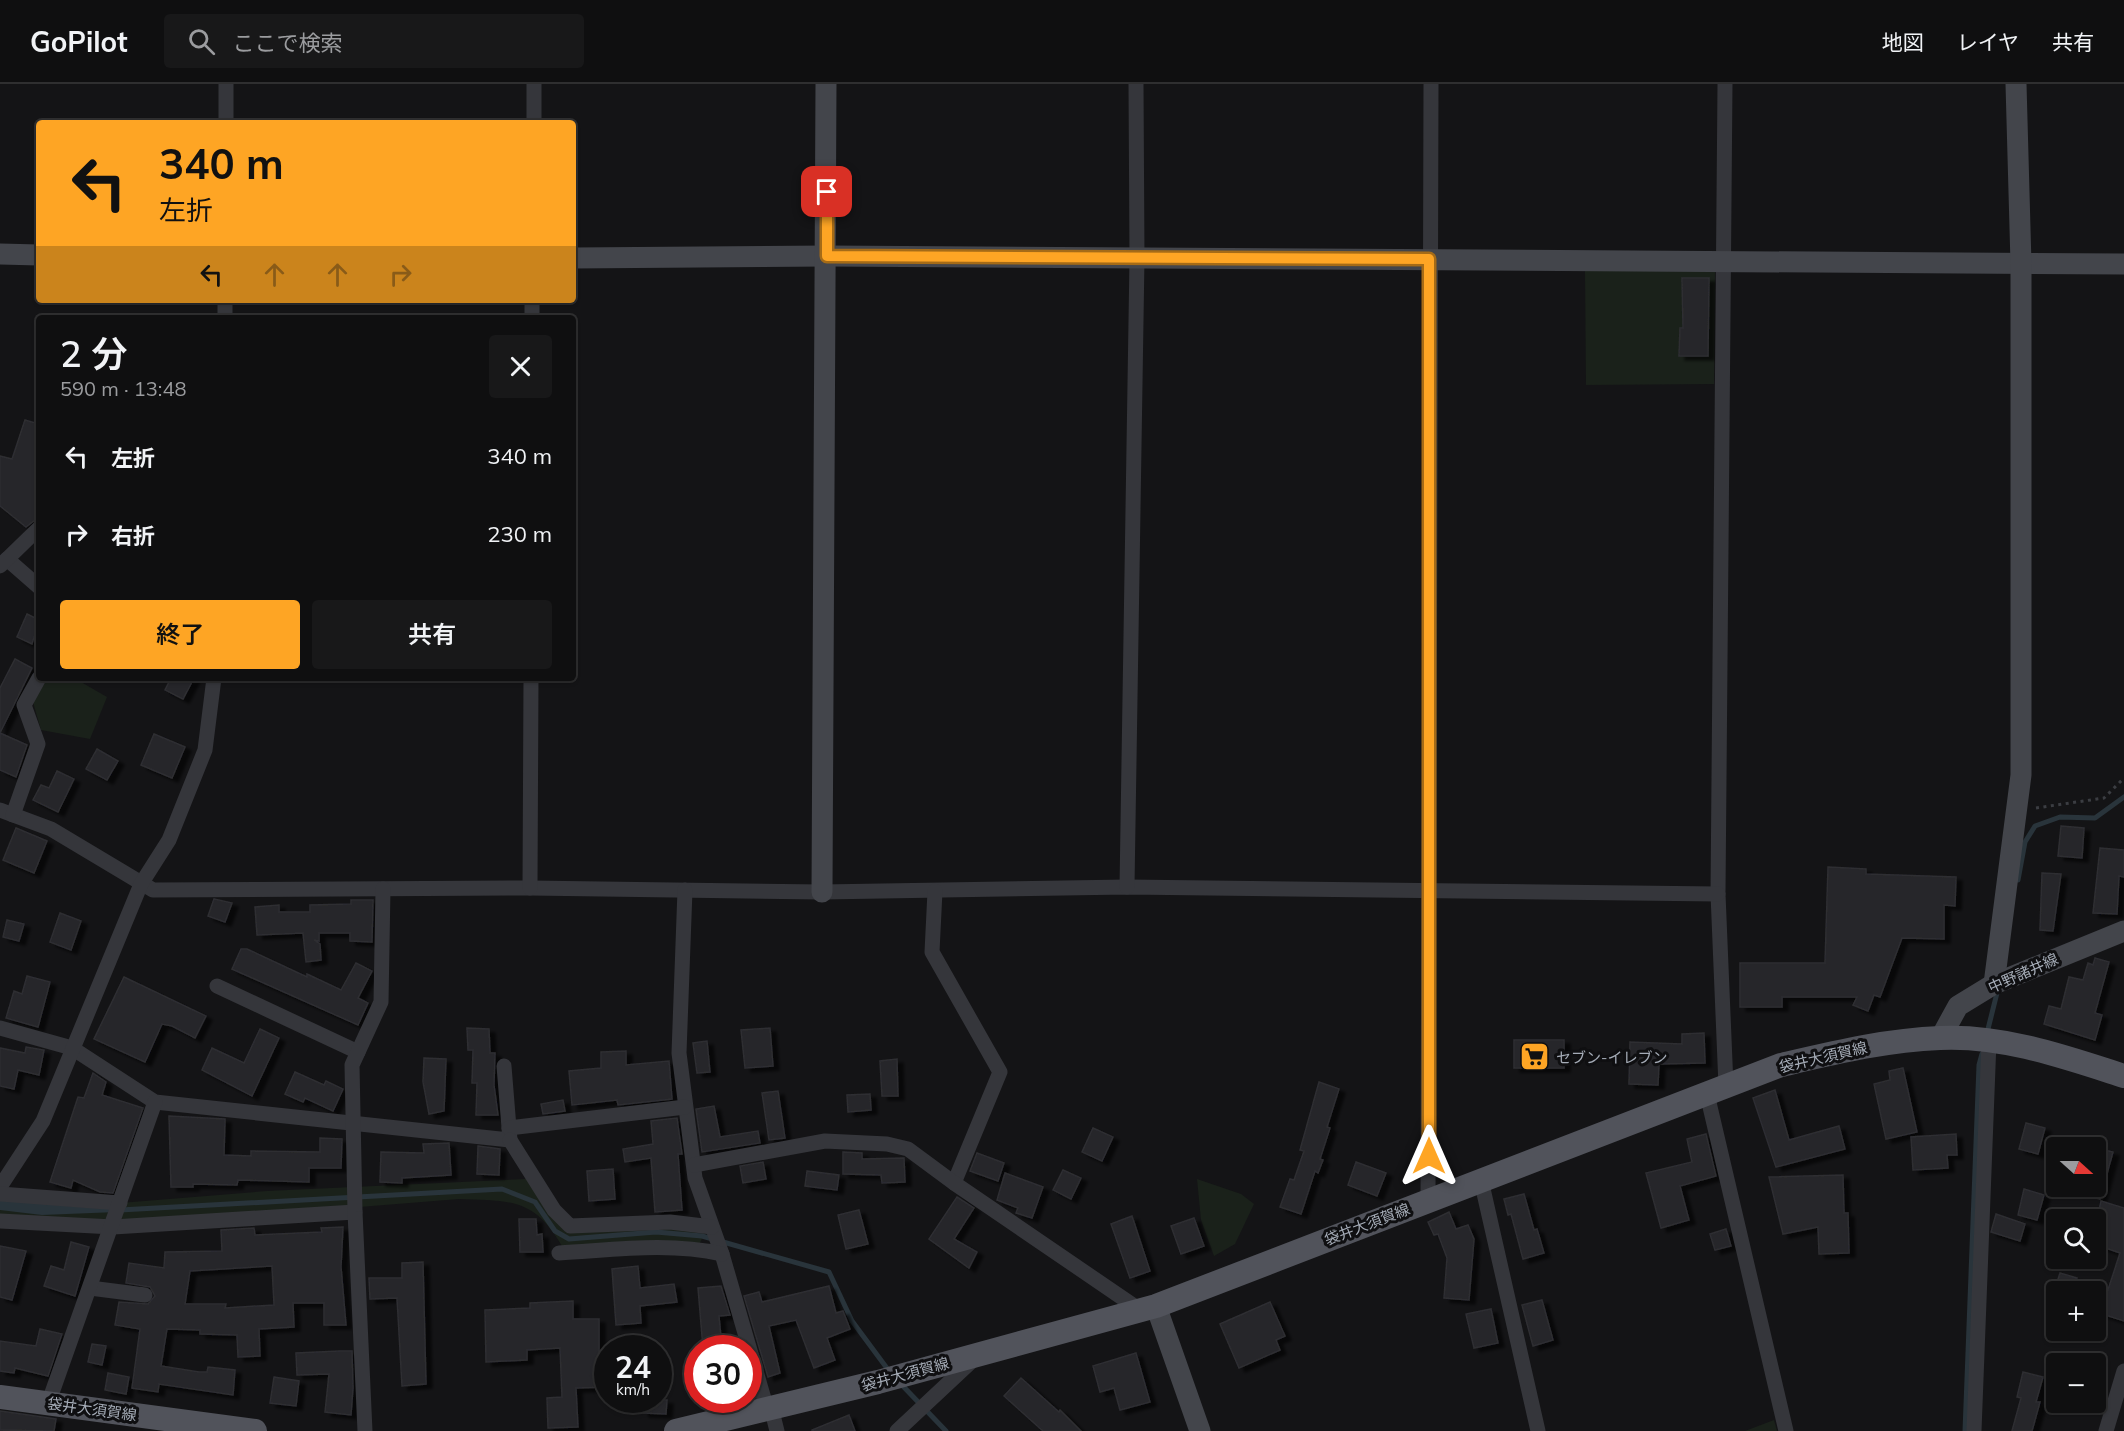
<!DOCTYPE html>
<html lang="ja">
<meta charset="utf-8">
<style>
:root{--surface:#0f0f10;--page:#181819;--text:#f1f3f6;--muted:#9b9c9f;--line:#2f2f30;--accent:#fea524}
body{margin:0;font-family:Mulish,"Noto Sans JP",sans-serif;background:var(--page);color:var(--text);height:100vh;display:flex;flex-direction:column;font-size:22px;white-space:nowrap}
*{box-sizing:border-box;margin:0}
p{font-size:20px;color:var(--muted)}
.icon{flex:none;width:33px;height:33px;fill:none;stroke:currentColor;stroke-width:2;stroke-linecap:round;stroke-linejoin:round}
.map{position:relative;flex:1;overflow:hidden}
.sheet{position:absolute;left:36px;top:231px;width:540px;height:366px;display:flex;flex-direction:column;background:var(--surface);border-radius:6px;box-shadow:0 2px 4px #0004,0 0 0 2px var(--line)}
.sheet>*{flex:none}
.guide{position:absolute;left:36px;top:36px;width:540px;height:183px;border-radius:6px;box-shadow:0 2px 4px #0004,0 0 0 2px var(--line);background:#fea524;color:#111;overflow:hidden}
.needle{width:39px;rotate:111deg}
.buttons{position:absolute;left:2046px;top:1053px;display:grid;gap:12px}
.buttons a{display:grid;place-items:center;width:60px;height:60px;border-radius:6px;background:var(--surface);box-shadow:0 2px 4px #0004,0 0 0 2px var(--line);font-size:30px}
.speed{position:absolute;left:594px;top:1251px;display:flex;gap:12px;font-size:30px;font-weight:700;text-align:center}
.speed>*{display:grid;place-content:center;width:78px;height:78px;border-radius:50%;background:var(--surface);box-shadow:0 2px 4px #0004,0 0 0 2px var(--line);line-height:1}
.speed small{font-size:15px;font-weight:400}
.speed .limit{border:9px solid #d22;background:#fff;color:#111}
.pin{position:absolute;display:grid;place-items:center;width:51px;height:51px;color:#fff;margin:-26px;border-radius:12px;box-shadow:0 3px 9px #0006}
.me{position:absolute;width:66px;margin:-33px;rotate:0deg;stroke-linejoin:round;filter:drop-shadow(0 0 4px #0008)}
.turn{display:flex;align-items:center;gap:21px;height:126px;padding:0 24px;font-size:27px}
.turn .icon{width:78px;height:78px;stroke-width:2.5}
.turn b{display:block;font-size:42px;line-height:51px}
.lanes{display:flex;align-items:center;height:57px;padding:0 24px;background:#0003;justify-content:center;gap:30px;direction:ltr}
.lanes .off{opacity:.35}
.round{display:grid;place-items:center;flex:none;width:63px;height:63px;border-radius:6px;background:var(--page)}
.overview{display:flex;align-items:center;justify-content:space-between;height:102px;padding:0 24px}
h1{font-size:36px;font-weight:600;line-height:45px}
.primary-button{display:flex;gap:12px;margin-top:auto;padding:12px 24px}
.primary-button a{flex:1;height:69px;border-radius:6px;background:var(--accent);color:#111;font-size:24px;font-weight:600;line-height:69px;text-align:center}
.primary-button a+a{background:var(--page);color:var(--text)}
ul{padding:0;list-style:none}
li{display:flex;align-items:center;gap:18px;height:78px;padding:0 24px}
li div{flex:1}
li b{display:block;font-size:22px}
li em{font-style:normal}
header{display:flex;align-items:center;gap:36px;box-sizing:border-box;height:84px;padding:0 30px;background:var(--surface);border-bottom:2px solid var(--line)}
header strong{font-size:28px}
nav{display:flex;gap:33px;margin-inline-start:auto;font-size:21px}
.search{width:420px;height:54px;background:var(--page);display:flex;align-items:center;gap:15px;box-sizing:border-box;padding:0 21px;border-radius:6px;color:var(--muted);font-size:22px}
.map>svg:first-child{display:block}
</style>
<header>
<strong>GoPilot</strong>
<div class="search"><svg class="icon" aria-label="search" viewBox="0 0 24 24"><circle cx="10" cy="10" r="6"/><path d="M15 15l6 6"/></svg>ここで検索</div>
<nav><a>地図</a><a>レイヤ</a><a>共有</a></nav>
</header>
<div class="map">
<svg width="2124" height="1347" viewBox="0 0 2124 1347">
<defs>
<filter id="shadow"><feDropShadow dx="6" dy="4" stdDeviation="1.5" flood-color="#0009"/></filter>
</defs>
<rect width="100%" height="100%" fill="#141416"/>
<!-- green -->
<g fill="#1a211a">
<polygon points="1715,185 1714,300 1586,301 1585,187"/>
<polygon points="48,594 74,594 107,613 90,655 41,646 33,618"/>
<path d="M 526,1095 L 568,1145 L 708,1142 L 699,1161 L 563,1164 C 535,1114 511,1117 459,1115 L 123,1142 L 0,1136 L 0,1109 L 120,1119 L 267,1107 Z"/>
<polygon points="1197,1095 1241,1110 1254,1120 1235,1160 1214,1172 1201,1136"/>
<polygon points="1774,1336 1777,1347 1745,1347"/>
</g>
<!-- water -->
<polygon fill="#29343b" points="0,1116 119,1124 117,1128 42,1131 0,1126"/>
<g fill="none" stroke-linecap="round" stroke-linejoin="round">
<!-- stream -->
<g stroke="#29343b" stroke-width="5">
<polyline points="2018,796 2025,758 2035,742 2060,733 2095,734 2124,713"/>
<polyline points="1987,949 1998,905"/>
<polyline points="120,1126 502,1105 535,1118 555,1147 569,1155 656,1148 702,1152 829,1188 852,1237 889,1287"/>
<polyline points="899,1298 946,1347"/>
<polyline points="1965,1347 1979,981 1982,970"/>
</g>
</g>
<!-- building -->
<g fill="#27272a" stroke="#2e2e32" stroke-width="1.5" fill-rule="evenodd" filter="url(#shadow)">
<polygon points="1682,194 1709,194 1708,272 1679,272 1680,244 1683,244"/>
<polygon points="25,336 39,340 39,433 26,443 0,422 0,372 12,375"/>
<polygon points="27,530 39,536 32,560 17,553"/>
<polygon points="15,575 32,584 0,649 0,604"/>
<polygon points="171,594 194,594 183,615 165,606"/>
<polygon points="0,649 27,661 16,693 0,686"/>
<polygon points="154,650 185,663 172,694 141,681"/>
<polygon points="97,665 118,677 107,696 86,685"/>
<polygon points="57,687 74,695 58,728 33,716 41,701 49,704"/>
<polygon points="2061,742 2084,744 2082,774 2058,772"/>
<polygon points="16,744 47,757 34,789 3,776"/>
<polygon points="2100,764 2124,766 2124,793 2119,792 2117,830 2093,829"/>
<polygon points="1828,783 1866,785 1866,790 1956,793 1955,822 1944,821 1944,855 1902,854 1880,913 1874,911 1868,927 1853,921 1857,913 1782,913 1782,923 1740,923 1740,879 1825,879"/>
<polygon points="2042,789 2061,790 2053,847 2040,846"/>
<polygon points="214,815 232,819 225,838 208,832"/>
<polygon points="351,816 373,816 372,858 350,857 350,849 319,849 319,857 314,856 320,860 321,876 306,878 303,849 257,851 255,823 279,821 279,828 310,828 310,821 351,820"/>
<polygon points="60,829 81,837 71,866 50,858"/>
<polygon points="7,836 24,840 19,857 3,853"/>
<polygon points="241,865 247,865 307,893 307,890 341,906 356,879 372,887 358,914 368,919 358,941 232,885"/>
<polygon points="2095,874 2109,878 2095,929 2102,931 2095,956 2044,940 2049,922 2061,925 2069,893 2083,896 2088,879 2093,881"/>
<polygon points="27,892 50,898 38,943 6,934 14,907 22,910"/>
<polygon points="124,893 206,932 195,954 172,942 162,940 145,978 94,955"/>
<polygon points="467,944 489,945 490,969 495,969 494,1001 498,1031 476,1031 477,999 472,999 473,966 468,966"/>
<polygon points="770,944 773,982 745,984 741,946"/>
<polygon points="260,945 279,954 252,1012 202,986 212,964 244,979"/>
<polygon points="1704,949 1705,979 1659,980 1658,1001 1629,1000 1630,958 1682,960 1682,950"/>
<rect x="1514" y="956" width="50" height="28"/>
<polygon points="707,957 710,988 697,989 693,959"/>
<polygon points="26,963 44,966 39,991 18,986 14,1005 0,1002 0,964 25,969"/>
<polygon points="626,967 626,981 669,977 672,1015 618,1021 617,1016 572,1021 569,987 601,984 601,968"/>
<polygon points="424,974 446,975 444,1027 429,1030 423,998"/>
<polygon points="897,975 898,1012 882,1012 880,977"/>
<polygon points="1903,984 1917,1048 1886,1055 1874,1000 1890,996 1889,987"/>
<polygon points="295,988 324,1001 326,997 343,1005 333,1027 305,1014 303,1018 285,1010"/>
<polygon points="93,989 106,998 102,1011 143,1024 113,1109 100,1108 73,1096 71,1104 50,1098 78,1013 84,1014"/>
<polygon points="1319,998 1339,1005 1327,1043 1330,1044 1320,1075 1323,1076 1318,1089 1315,1087 1301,1130 1280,1123 1290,1095 1294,1096 1304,1067 1300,1066"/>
<polygon points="1775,1006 1789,1056 1839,1042 1845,1065 1776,1083 1753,1014"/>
<polygon points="778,1007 785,1054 769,1056 762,1009"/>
<polygon points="870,1010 871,1026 848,1028 847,1011"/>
<polygon points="563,1016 565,1027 543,1030 541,1020"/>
<polygon points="714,1022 720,1053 758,1047 760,1059 702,1068 696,1025"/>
<polygon points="169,1032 225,1035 224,1071 251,1072 251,1067 320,1068 320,1054 342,1055 341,1084 309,1084 309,1098 238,1096 237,1101 193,1100 193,1103 171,1103"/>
<polygon points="677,1034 682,1070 678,1070 682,1126 655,1128 651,1074 625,1078 623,1065 653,1060 651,1037"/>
<polygon points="2026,1039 2045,1044 2038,1070 2019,1065"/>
<polygon points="1093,1044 1113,1053 1102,1077 1082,1068"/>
<polygon points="1706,1050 1716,1092 1680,1102 1689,1136 1661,1144 1646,1089 1692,1078 1687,1055"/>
<polygon points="1956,1050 1957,1071 1947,1071 1948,1084 1913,1086 1911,1053"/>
<polygon points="449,1059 451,1091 402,1094 402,1099 380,1098 381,1068 424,1069 423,1060"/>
<polygon points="478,1062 500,1065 499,1091 477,1090"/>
<polygon points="2096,1064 2113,1068 2100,1115 2096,1114"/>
<polygon points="843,1068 862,1069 862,1075 904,1074 905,1098 882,1099 881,1091 843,1090"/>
<polygon points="977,1069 1004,1079 998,1097 970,1087"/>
<polygon points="763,1078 766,1095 743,1099 740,1082"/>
<polygon points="1356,1078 1386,1089 1377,1112 1348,1101"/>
<polygon points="613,1085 615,1115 589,1117 587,1087"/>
<polygon points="1063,1086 1081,1094 1071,1115 1053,1106"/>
<polygon points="807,1087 839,1091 837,1106 805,1102"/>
<polygon points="1005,1089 1043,1103 1032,1134 1016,1129 1018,1124 997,1116"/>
<polygon points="1843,1091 1844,1129 1848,1129 1849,1169 1819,1170 1818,1143 1783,1150 1769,1093"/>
<polygon points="2024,1105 2044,1111 2037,1136 2018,1131"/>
<polygon points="1524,1110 1534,1146 1537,1145 1544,1169 1523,1175 1511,1130 1508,1131 1504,1115"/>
<polygon points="957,1113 974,1124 954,1155 977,1168 969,1184 929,1155"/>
<polygon points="2101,1117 2124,1124 2124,1237 2096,1228 2096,1209 2106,1212 2120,1169 2100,1162 2106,1144 2096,1141"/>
<polygon points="859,1126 868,1160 846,1165 838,1131"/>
<polygon points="1449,1128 1456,1145 1468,1141 1474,1155 1469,1216 1444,1214 1447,1174 1438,1150 1434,1151 1428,1138"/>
<polygon points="1996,1130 2025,1140 2020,1157 1991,1148"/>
<polygon points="1132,1132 1150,1187 1130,1194 1111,1140"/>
<polygon points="1194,1134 1204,1162 1181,1170 1171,1142"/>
<polygon points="519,1135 536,1135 537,1151 542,1150 543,1168 520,1168"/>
<path d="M 343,1143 L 341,1183 L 346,1241 L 324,1241 L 324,1219 L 293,1219 L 294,1243 L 259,1245 L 260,1272 L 238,1273 L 237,1251 L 200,1250 L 200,1246 L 167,1245 L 161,1282 L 199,1288 L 207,1288 L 208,1283 L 235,1286 L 233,1311 L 159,1300 L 158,1308 L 132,1304 L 140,1245 L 115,1241 L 119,1218 L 148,1220 L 155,1212 L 150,1203 L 126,1199 L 129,1179 L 164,1184 L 165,1168 L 222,1167 L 221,1146 L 254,1144 L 255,1151 L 322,1148 L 321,1144 ZM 272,1182 L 274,1221 L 225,1224 L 226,1220 L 185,1220 L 190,1187 Z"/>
<polygon points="1726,1145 1731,1162 1715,1166 1710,1150"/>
<polygon points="71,1158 89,1163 75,1212 44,1202 51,1182 64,1186"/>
<polygon points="0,1162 26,1167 12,1216 0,1213"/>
<polygon points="423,1178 426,1300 402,1302 397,1214 370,1215 369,1194 402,1194 402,1179"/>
<polygon points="638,1182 640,1204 674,1200 677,1218 640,1222 641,1239 616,1241 612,1185"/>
<polygon points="2060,1189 2077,1194 2073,1208 2054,1208"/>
<polygon points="721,1202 730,1231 719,1232 722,1264 703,1264 698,1204"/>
<polygon points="829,1202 836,1229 843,1227 850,1245 827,1254 835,1276 814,1284 796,1236 769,1242 780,1289 768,1293 744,1212 759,1208 762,1218"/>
<polygon points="1542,1216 1553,1256 1533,1262 1522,1221"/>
<polygon points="573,1217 573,1235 599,1235 599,1276 608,1275 608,1303 576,1304 578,1343 548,1344 547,1314 562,1313 560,1264 527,1266 527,1276 486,1278 485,1226 530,1224 530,1219"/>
<polygon points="1270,1218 1285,1252 1276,1256 1280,1266 1239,1284 1220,1240"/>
<polygon points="1491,1225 1498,1259 1474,1264 1466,1230"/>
<polygon points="40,1245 62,1250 48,1292 15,1284 14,1289 0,1287 0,1257 36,1262"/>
<polygon points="92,1260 106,1262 102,1281 88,1278"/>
<polygon points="340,1267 352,1267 353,1304 351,1331 325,1328 329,1290 297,1291 296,1269"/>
<polygon points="1136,1269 1150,1318 1120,1326 1114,1304 1100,1308 1093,1282"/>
<polygon points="2023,1288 2043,1293 2036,1318 2040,1318 2032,1347 2012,1347 2021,1314 2017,1313"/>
<polygon points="108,1289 129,1293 126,1310 105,1306"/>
<polygon points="274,1293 299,1297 296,1322 270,1319"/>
<polygon points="1021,1294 1059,1328 1060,1326 1081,1347 1043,1347 1004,1312"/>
<polygon points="643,1316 667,1316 666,1330 643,1329"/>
<polygon points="0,1327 56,1335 54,1347 0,1346"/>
<polygon points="849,1331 855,1347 812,1347 812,1346"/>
</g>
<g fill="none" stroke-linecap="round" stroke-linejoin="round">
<!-- path -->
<polyline stroke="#3b3d42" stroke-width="3" stroke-dasharray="3 4.5" stroke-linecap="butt" points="2036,724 2104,714 2124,694"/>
<!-- street -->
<g stroke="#35363b" stroke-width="15">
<polyline points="1725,0 1718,810 1726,1002"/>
<polyline points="226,39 226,0"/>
<polyline points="534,39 534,0"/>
<polyline points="225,234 225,216"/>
<polyline points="532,234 532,216"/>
<polyline points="7,475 39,503"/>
<polyline points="0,482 39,444"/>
<polyline points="0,726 51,745 153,806 530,804 822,808 1127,803 1718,810"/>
<polyline points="13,731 38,660 24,621 39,594"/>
<polyline points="1127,803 1137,174 1136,0"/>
<polyline points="530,804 531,594"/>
<polyline points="685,806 679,969 695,1094 722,1170 767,1325"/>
<polyline points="935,807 932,868 1000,988 954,1099"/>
<polyline points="217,902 358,968"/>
<polyline points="0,944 72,964 155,1018 510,1056 504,982"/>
<polyline points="1707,1010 1786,1347"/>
<polyline points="509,1044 685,1023"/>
<polyline points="510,1056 554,1126 570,1142 670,1138 712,1143"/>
<polyline points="694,1081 825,1057 887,1060 908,1065 954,1099 1140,1226"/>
<polyline points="1481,1096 1538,1347"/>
<polyline points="0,1103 43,1037 141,800 169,756 205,666 214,594"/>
<polyline points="0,1110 120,1119"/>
<polyline points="1428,1116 1431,0"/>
<polyline points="0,1137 113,1143 355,1128"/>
<path d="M 559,1169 C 614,1166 668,1158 722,1170"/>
<polyline points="90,1204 145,1211"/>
<polyline points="48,1320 155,1018"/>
<polyline points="771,1323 777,1347"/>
<polyline points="365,1347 355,1128 352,981 381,918 383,805"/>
<polyline points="897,1347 974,1275"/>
<polyline points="1974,1347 1989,957"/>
<polyline points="2106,1347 2124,1287"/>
</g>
<!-- secondary -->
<g stroke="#43454b" stroke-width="21">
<polyline points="0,170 39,171"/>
<polyline points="573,174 827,172 2124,180"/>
<polyline points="822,808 826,0"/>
<polyline points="1994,900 2021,691 2021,180 2016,0"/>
<polyline points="1941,953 1958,922 1994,900 2124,847"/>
<polyline points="1156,1222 1200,1347"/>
</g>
<!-- primary -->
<g stroke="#51535b" stroke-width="24">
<polyline points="0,1313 255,1347"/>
<path d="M 676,1347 L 878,1298 L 1156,1222 L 1781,981 C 1833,969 1886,956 1940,954 C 2003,951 2065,973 2124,992"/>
</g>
</g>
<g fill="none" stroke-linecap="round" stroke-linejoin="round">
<defs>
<polyline id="route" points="827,108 827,172 1429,175 1429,1072"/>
</defs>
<!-- route casing -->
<use href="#route" stroke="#a56b17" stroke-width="15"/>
<!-- route -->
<use href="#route" stroke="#fea524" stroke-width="10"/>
</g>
<!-- icons -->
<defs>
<symbol id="supermarket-square" viewBox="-11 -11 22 22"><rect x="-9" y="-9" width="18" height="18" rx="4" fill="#fea524" stroke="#0f0f11"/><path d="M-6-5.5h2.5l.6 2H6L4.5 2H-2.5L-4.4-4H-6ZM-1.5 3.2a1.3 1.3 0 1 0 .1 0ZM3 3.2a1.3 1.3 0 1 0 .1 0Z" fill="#111"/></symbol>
</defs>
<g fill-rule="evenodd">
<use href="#supermarket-square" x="1518" y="956" width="33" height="33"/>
</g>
<g text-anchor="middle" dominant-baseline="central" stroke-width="6" stroke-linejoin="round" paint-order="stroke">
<!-- street labels -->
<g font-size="15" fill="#a5acb7" stroke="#0f0f11">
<text transform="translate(2023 889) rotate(-24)">中野諸井線</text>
<text transform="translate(1823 973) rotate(-13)">袋井大須賀線</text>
<text transform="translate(1367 1140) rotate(-21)">袋井大須賀線</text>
<text transform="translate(905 1290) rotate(-15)">袋井大須賀線</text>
<text transform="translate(92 1325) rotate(8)">袋井大須賀線</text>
</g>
<!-- poi labels -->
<g font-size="15" fill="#a5acb7" stroke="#0f0f11" text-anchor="start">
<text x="1556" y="973">セブン-イレブン</text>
</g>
</g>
</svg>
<div class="buttons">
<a><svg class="needle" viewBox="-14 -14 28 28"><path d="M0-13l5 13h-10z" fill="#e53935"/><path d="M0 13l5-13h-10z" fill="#9b9c9f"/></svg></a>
<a><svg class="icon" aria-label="search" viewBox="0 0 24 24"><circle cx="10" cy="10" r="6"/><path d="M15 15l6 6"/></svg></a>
<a>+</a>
<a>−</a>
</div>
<div class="speed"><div>24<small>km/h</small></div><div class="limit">30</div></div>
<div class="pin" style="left:827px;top:108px;background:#d93025"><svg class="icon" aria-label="arrive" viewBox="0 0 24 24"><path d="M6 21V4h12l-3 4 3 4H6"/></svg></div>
<svg class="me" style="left:1429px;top:1072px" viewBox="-20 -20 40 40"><path d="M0-17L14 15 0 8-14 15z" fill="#fea524" stroke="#fff" stroke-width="4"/></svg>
<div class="guide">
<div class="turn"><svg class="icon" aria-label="left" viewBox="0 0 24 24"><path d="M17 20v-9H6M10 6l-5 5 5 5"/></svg><div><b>340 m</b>左折</div></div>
<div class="lanes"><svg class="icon" aria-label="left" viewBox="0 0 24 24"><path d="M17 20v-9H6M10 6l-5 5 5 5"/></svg><svg class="icon off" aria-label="ahead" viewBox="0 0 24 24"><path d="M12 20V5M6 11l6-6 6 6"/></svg><svg class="icon off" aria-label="ahead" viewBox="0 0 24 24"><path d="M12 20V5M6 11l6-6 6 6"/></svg><svg class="icon off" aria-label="right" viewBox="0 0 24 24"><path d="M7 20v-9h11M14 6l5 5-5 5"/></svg></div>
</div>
<section class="sheet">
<div class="overview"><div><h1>2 分</h1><p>590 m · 13:48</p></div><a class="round"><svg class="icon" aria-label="close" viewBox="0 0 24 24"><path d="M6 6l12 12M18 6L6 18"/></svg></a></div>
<ul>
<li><svg class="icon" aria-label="left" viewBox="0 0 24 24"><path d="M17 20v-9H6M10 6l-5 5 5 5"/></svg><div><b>左折</b></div><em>340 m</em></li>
<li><svg class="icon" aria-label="right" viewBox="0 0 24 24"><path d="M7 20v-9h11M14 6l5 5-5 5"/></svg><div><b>右折</b></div><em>230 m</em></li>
</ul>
<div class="primary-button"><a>終了</a><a>共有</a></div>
</section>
</div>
